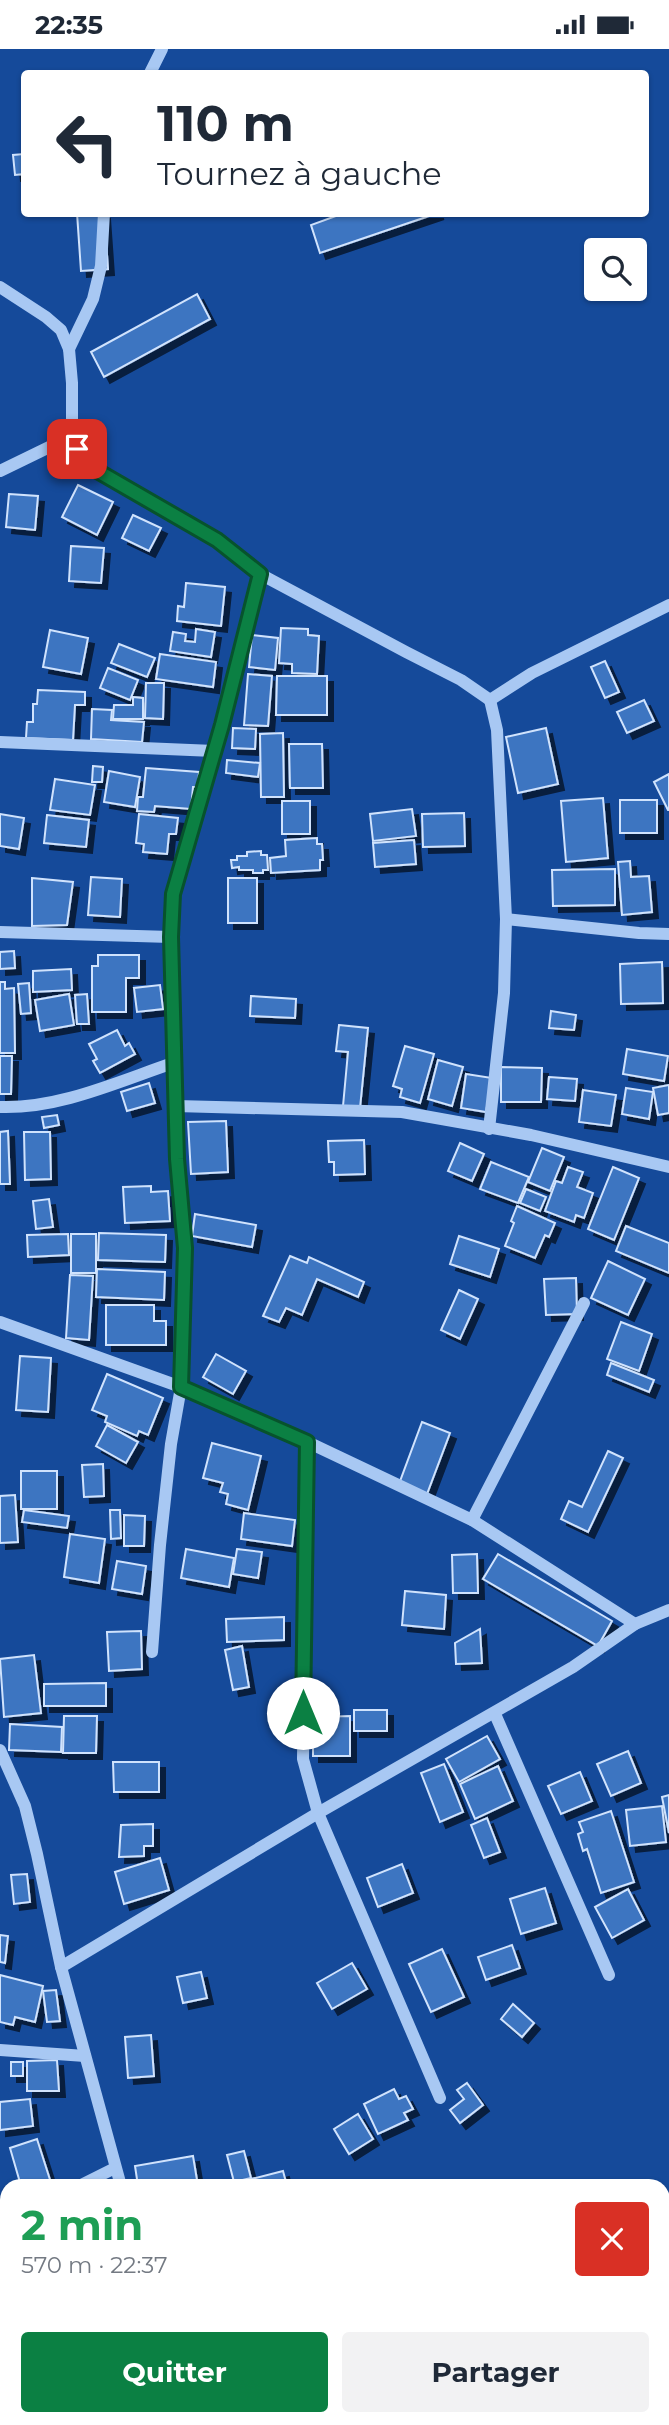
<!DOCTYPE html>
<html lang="fr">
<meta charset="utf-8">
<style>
:root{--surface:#fff;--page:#f2f2f3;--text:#1f2937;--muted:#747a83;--accent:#0b8043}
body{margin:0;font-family:Montserrat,sans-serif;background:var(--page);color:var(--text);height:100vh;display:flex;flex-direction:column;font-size:26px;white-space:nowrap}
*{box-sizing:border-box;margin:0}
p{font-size:23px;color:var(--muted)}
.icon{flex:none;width:38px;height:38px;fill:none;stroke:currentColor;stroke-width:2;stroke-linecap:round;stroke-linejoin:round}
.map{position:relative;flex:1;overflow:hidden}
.panel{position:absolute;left:0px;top:2130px;width:670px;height:247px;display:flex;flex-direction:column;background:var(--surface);border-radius:21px 21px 0 0;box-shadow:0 2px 5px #0004}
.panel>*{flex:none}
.guide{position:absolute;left:21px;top:21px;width:628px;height:147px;border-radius:7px;box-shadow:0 2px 5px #0004;background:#fff;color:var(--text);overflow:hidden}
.buttons{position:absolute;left:584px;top:189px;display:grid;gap:14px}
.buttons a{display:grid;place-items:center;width:63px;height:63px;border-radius:7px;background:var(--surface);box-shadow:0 2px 5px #0004;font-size:35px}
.pin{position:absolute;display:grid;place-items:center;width:60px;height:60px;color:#fff;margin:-30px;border-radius:14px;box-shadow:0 4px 10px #0006}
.me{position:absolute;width:77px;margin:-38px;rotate:0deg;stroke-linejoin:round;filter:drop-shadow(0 0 5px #0008)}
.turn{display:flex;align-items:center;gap:24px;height:147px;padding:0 21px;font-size:32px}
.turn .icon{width:91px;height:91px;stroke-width:2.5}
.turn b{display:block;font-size:49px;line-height:60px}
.round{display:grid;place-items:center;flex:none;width:74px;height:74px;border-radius:7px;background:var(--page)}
.headline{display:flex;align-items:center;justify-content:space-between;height:119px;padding:0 21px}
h1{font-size:42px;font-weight:700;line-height:52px;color:#1e9e55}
.cta{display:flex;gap:14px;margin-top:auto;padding:14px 21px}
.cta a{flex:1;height:80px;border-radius:7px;background:var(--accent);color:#fff;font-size:28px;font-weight:700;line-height:80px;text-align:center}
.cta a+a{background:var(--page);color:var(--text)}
.status{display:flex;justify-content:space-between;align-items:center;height:49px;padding:0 35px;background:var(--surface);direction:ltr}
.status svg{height:19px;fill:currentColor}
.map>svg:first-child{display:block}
</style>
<div class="status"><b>22:35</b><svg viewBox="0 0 49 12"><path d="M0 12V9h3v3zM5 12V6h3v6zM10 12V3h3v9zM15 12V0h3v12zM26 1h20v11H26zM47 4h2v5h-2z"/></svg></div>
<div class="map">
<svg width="669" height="2376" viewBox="0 0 669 2376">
<defs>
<filter id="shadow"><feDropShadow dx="6" dy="6" stdDeviation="0" flood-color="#0009"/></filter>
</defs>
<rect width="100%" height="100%" fill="#154a9a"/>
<!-- building -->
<g fill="#3d74c1" stroke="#d0e3fd" stroke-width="2" filter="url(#shadow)">
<polygon points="24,105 24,125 15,126 13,106"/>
<polygon points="77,164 104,164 108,220 81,222"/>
<polygon points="344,164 438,164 320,204 311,176"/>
<polygon points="197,245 210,270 104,328 91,303"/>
<polygon points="78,436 113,453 97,486 62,468"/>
<polygon points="9,445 38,447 35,481 6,478"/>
<polygon points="133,466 161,479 149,502 122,489"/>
<polygon points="71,497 104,499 101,534 69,532"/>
<polygon points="186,534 225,538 221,577 177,572 178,557 184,558"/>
<polygon points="281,579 308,580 308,586 319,587 317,625 292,624 292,615 279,614"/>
<polygon points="196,580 215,583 211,608 170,602 173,583 186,585 185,592 195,593"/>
<polygon points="50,581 88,589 81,625 43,618"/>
<polygon points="252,586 278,589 275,621 249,618"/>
<polygon points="119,595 155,609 147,628 111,614"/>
<polygon points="160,605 216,613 213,638 156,630"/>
<polygon points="605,612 619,643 605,649 591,618"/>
<polygon points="108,619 138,631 130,651 100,639"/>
<polygon points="248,625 272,627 268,677 244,676"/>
<polygon points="277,627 327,627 327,666 276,666"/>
<polygon points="146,634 164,634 163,670 145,669"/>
<polygon points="38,641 85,643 85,656 75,656 73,691 26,689 27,673 33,673 33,655 37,655"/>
<polygon points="133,648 143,649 143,670 113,670 114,656 133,656"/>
<polygon points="644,651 654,672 627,684 617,663"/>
<polygon points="92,660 112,661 111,671 144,673 142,693 91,690"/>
<polygon points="233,679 256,680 255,700 232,699"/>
<polygon points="546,679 558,735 518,744 506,688"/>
<polygon points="283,684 284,748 261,748 260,685"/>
<polygon points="289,695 322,695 323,739 290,739"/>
<polygon points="227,711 260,714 258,728 226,724"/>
<polygon points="93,717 103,718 102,733 92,733"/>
<polygon points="146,719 199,723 198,738 193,738 191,760 155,757 154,763 137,762 138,748 143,748"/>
<polygon points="109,722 140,728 135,758 104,753"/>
<polygon points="669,725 669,761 668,761 654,733"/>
<polygon points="55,730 95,736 90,766 50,761"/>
<polygon points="603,749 608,809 566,813 561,752"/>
<rect x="620" y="751" width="37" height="33"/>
<rect x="282" y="752" width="28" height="33"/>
<polygon points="412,760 416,787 373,792 370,765"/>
<polygon points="464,764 465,797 423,798 422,765"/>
<polygon points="0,765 24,769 19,800 0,797"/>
<polygon points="139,765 178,769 176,785 169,785 167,805 143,803 144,795 136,794"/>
<polygon points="47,766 89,771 86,798 44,794"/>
<polygon points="317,789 317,795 322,795 323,811 320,811 320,821 271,824 270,809 286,807 285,791"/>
<polygon points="414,791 416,815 375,818 373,794"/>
<polygon points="261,802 261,806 267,806 268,821 263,821 263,824 253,824 253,821 239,821 239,818 232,819 231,811 237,811 237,807 247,807 247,803"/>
<polygon points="630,812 631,828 649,827 652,863 622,866 618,813"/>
<polygon points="615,820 615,856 553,857 552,821"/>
<polygon points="91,828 122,830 120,868 88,866"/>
<polygon points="32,829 73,833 67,876 32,877"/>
<rect x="228" y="829" width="29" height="45"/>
<polygon points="14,902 15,919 0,920 0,903"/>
<polygon points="98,906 139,906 139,929 126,929 126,963 92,963 92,917 98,917"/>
<polygon points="662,913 663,954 621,955 620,915"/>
<polygon points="71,920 72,941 33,943 33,922"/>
<polygon points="0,933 5,933 5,940 14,939 15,1004 0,1004"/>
<polygon points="29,934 31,964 21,965 18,935"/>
<polygon points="160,936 163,960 137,963 134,939"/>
<polygon points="69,945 74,976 40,982 35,951"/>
<polygon points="87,945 89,975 77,975 75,946"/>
<polygon points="251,947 296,950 295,969 250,967"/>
<polygon points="551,962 576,966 574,981 549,979"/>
<polygon points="339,976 368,979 360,1059 343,1057 348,1003 336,1002"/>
<polygon points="117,981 125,997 129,994 135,1005 100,1024 93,1012 97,1010 89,995"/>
<polygon points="405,997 434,1005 420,1054 400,1048 402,1040 393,1037"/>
<polygon points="627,1000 668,1007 664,1032 623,1025"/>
<polygon points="0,1007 12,1007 11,1045 0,1045"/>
<polygon points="438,1011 463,1018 452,1057 428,1050"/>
<polygon points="501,1018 542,1019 541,1053 501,1053"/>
<polygon points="466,1025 492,1029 486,1063 461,1059"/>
<polygon points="549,1028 577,1030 575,1052 547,1050"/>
<polygon points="149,1034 155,1054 127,1062 121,1043"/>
<polygon points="669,1036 669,1064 658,1066 653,1039"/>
<polygon points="626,1039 653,1043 649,1070 622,1065"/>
<polygon points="583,1041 616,1046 611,1077 579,1073"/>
<polygon points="57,1066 59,1076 44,1079 42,1068"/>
<polygon points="226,1072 228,1123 191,1125 188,1073"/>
<polygon points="8,1082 10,1135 0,1135 0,1083"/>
<polygon points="24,1083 50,1083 51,1130 25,1131"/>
<polygon points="364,1091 365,1125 334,1126 334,1113 329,1113 328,1092"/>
<polygon points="460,1094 484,1105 472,1132 448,1122"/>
<polygon points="542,1099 564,1108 550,1142 528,1133"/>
<polygon points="491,1113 529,1128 518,1154 480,1140"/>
<polygon points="568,1118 583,1123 577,1138 593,1144 584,1169 576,1166 574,1173 545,1162 556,1132 562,1134"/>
<polygon points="613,1118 639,1129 614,1191 588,1180"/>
<polygon points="151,1137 151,1143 168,1142 170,1172 125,1174 123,1138"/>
<polygon points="526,1140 546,1148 540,1162 520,1154"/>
<polygon points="49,1150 53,1178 36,1180 33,1152"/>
<polygon points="517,1157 555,1174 549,1188 545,1186 535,1209 505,1197 514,1174 511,1172"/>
<polygon points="195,1165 256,1176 252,1198 192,1187"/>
<polygon points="626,1177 669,1194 669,1224 616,1202"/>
<polygon points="99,1184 166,1186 165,1213 98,1211"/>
<polygon points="68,1185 69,1206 28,1208 27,1186"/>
<rect x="71" y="1185" width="25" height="39"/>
<polygon points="459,1187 499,1200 490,1228 450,1215"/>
<polygon points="290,1207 307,1214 309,1208 364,1233 358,1248 317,1230 302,1266 286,1259 279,1273 263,1267"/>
<polygon points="608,1212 645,1230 628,1266 591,1249"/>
<polygon points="97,1220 165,1223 164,1251 96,1248"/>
<polygon points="70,1226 93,1227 89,1291 66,1289"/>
<polygon points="576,1229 577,1265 546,1266 544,1230"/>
<polygon points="459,1241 478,1250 460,1290 441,1281"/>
<polygon points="106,1256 154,1256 154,1272 166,1272 166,1296 106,1296"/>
<polygon points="621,1273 652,1285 639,1322 607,1310"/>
<polygon points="216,1305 246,1322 233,1345 203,1328"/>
<polygon points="20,1307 51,1309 48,1363 16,1361"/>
<polygon points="611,1314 654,1331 649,1343 607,1326"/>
<polygon points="107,1325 163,1349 148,1386 139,1382 137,1387 105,1373 107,1367 92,1361"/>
<polygon points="422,1373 450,1384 427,1445 399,1435"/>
<polygon points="107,1376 138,1393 126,1414 96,1397"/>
<polygon points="212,1394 261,1407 248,1461 226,1455 228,1445 220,1443 223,1434 203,1429"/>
<polygon points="608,1402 623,1409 588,1483 561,1470 569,1452 582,1458"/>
<polygon points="103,1415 104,1447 84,1448 82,1416"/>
<rect x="21" y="1422" width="36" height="38"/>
<polygon points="15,1446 18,1493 0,1494 0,1447"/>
<polygon points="24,1461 69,1467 67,1479 22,1473"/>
<polygon points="110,1461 120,1461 121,1489 111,1490"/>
<polygon points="244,1464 295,1471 292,1497 241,1490"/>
<polygon points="124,1466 145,1467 144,1497 124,1497"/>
<polygon points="70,1485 105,1490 99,1534 64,1528"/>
<polygon points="186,1500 234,1509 229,1538 181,1529"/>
<polygon points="237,1500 262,1503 258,1529 233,1525"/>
<polygon points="477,1505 478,1544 453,1544 452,1506"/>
<polygon points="498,1505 612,1572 598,1597 483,1530"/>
<polygon points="117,1512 146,1517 142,1545 112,1540"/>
<polygon points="405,1542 446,1546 444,1580 402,1576"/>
<polygon points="284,1568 284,1591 227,1593 226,1570"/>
<polygon points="480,1580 482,1614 456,1615 455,1594"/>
<polygon points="141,1582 142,1620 109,1622 107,1583"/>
<polygon points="242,1597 249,1638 233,1641 225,1601"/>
<polygon points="34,1606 41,1664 4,1668 0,1610"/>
<polygon points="106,1634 106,1657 44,1657 44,1635"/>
<rect x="354" y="1661" width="33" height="21"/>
<polygon points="64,1667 97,1667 96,1704 63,1704"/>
<polygon points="350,1667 350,1707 313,1707 313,1692 319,1692 319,1668"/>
<polygon points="10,1675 62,1678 61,1703 9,1701"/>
<polygon points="487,1687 500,1710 459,1733 446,1710"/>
<polygon points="628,1702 641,1734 611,1747 597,1715"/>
<polygon points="113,1713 159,1713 159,1743 114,1743"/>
<polygon points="444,1715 463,1763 440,1773 421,1724"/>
<polygon points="498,1717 513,1752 475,1770 460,1735"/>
<polygon points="580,1723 592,1752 561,1765 548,1737"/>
<polygon points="669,1746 669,1784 662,1748"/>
<polygon points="662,1757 666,1793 630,1797 626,1761"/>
<polygon points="611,1762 634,1833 601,1844 587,1800 583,1802 578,1785 583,1783 579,1773"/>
<polygon points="487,1769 500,1803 484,1809 471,1776"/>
<polygon points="153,1775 153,1797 144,1797 144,1807 119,1808 121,1776"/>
<polygon points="160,1809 169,1841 124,1855 115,1823"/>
<polygon points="402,1815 413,1844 378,1858 367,1829"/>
<polygon points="27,1825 30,1853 14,1855 11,1826"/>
<polygon points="545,1839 556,1874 521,1885 510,1850"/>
<polygon points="628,1840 644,1871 612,1889 595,1858"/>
<polygon points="0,1886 8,1887 5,1914 0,1913"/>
<polygon points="512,1896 520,1919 486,1931 478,1908"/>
<polygon points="442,1900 464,1948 431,1963 409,1915"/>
<polygon points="352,1914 367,1940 332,1960 317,1934"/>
<polygon points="201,1923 207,1949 183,1954 177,1928"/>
<polygon points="0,1926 43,1937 35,1973 15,1968 13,1976 0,1973"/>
<polygon points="56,1941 60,1972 47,1973 43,1942"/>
<polygon points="513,1955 534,1974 522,1988 501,1970"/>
<polygon points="151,1986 154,2027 128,2029 125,1988"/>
<polygon points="57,2011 59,2042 27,2042 27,2012"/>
<rect x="11" y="2013" width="12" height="14"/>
<polygon points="467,2034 483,2056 460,2074 450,2061 464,2050 457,2041"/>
<polygon points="394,2040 399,2050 406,2047 413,2060 404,2064 408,2071 378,2085 364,2055"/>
<polygon points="30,2050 33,2077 0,2081 0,2053"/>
<polygon points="358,2065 373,2090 349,2105 334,2080"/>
<polygon points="37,2090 52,2137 21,2137 10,2099"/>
<polygon points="244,2102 251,2129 234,2133 227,2106"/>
<polygon points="193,2107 198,2137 138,2137 135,2117"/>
<polygon points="283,2122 287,2137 237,2137 236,2134"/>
<polygon points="3,2189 7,2196 7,2217 0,2221 0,2191"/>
<polygon points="0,2242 7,2253 7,2266 0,2271"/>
</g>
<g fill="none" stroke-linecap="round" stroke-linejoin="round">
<!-- minor -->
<g stroke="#a8c8f3" stroke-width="12">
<polyline points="150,24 162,0"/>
<polyline points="0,238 46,268 61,281 69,300 72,334 72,387 77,400 94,420 217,491 260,525 222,676 173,845 171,888 177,1110 185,1199 185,1259 181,1338 171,1395 160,1496 152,1603"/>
<polyline points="69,300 93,250 101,217 104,164"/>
<polyline points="0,422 72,387"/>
<polyline points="260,525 406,603 461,631 490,651 532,624 669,556"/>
<polyline points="0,693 214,702"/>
<polyline points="506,870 639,884 669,885"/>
<polyline points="0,883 171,888"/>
<polyline points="176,1057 402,1063 531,1086 669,1118"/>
<path d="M 0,1058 C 60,1060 119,1032 176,1013"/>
<polyline points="489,1080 504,944 506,870 497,681 490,651"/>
<polyline points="0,1273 181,1338 280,1380 472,1471 635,1575 573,1618 318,1764 61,1918"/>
<polyline points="307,1393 303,1710 318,1764 440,2049"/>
<polyline points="472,1471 584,1254"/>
<polyline points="635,1575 669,1561"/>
<polyline points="495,1665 609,1926"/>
<polyline points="0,1701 25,1757 37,1805 61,1918 121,2137"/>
<polyline points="0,2001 85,2007"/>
<polyline points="79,2137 115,2119"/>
<polyline points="0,2172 7,2170"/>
<polyline points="189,2370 191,2376"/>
<polyline points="557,2370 557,2376"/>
<polyline points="20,2376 27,2370"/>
</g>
</g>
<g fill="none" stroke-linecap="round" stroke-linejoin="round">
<defs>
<polyline id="route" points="77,400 94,420 217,491 260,525 222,676 173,845 171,888 177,1110 185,1199 181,1338 307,1393 303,1664"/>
</defs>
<!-- route casing -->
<use href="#route" stroke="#07532c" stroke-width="18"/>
<!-- route -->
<use href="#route" stroke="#0b8043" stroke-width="12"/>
</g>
</svg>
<div class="buttons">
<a><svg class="icon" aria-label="search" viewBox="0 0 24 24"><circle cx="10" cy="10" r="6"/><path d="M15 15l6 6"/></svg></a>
</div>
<div class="pin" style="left:77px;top:400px;background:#d93025"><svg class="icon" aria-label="arrive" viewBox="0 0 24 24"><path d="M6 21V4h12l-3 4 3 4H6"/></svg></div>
<svg class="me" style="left:303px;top:1664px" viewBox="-20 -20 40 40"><circle r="19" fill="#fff"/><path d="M0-13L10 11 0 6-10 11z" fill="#0b8043"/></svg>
<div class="guide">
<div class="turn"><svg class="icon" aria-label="left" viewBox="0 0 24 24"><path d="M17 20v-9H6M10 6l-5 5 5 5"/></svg><div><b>110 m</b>Tournez à gauche</div></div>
</div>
<section class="panel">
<div class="headline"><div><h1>2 min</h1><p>570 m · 22:37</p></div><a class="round" style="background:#d93025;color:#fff"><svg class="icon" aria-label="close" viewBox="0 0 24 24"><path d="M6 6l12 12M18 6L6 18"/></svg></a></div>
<div class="cta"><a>Quitter</a><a>Partager</a></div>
</section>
</div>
